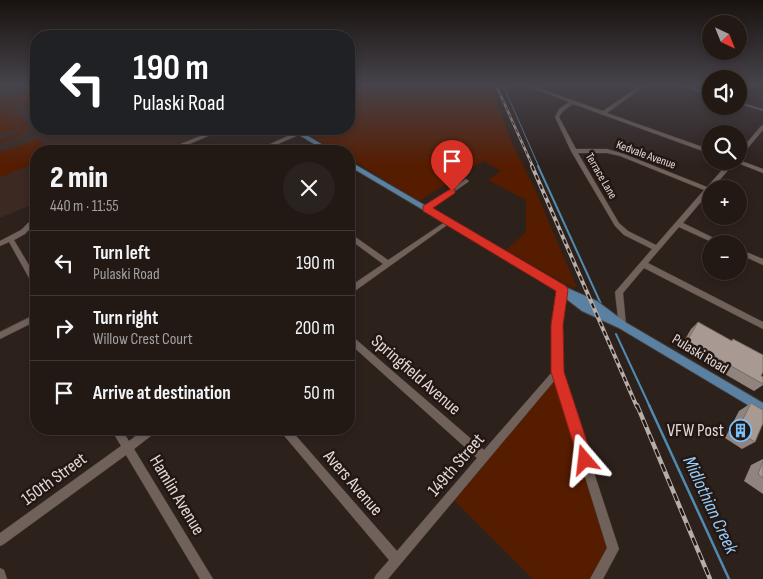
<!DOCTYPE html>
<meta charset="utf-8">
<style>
:root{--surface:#221915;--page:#2a221e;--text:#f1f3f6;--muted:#a2a0a0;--line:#3f3834}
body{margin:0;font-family:"Sofia Sans Condensed",sans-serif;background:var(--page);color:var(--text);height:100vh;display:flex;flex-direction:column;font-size:19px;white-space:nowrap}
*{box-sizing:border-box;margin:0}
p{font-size:16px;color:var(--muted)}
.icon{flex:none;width:28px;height:28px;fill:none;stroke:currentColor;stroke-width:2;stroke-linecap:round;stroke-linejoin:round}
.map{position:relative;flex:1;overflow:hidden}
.side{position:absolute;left:30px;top:145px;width:325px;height:290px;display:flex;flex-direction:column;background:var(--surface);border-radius:20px;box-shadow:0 2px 8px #0003,0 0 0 1px var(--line)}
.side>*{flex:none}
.hud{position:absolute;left:30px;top:30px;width:325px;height:105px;border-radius:20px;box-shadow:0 2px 8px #0003,0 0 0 1px var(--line);background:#202124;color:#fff;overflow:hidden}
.needle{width:32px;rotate:137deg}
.buttons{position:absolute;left:702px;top:15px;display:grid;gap:10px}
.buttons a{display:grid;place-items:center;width:45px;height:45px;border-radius:50%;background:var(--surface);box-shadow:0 2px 8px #0003,0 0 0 1px var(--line);font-size:25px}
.pin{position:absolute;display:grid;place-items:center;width:42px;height:42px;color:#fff;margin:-51px -21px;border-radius:50% 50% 50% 0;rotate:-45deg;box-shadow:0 0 5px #0007}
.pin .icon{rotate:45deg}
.me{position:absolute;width:55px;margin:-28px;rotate:343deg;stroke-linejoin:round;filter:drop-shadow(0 0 4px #0008)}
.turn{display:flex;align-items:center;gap:18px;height:105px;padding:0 20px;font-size:22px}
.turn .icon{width:65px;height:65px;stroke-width:2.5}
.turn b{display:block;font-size:35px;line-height:42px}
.round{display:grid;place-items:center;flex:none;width:52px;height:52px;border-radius:26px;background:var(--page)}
.head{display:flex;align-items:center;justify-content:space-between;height:85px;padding:0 20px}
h1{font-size:30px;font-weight:800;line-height:38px}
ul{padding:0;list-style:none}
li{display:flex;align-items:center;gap:15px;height:65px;padding:0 20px;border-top:1px solid var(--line)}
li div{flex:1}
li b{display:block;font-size:19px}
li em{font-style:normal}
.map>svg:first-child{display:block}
</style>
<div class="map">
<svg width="763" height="579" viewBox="0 0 763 579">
<rect width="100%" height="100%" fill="#2d211c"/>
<!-- built -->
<polygon fill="#3b2922" points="20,85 36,85 36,129 217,129 161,151 36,151 36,203 0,218 0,91"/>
<!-- green -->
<g fill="#561c00">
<polygon points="349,85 490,85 512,143 534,187 576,286 573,288 506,250 526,232 526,200 488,180 501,171 483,161 419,201 349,158 349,151 337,151 299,129 349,129"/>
<polygon points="36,89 36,112 30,111 22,104 13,106 6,98"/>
<polygon points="3,97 28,126 22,134 0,144 0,141 16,134 21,127 0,103 0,98"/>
<polygon points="0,105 19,128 0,134"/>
<polygon points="39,139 49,151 36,151 36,163 0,177 0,152"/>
<polygon points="557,372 613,549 596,579 533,579 451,497"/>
</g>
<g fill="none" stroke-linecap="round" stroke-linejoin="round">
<!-- stream-far2 -->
<polyline stroke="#508bb2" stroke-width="1" points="503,85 539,167"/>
<!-- stream-far1 -->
<g stroke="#508bb2" stroke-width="2">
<polyline points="538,166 601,304"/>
<polyline points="616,334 650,407"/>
</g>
<!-- stream -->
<polyline stroke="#508bb2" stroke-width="2.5" points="649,405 729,579"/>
<defs>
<g id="minor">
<path d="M 524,85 L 530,85 L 603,111 L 641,85 L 646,85 L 607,113 L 711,150 L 711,154 L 573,104 L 563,111 L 559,117 L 576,149 L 607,149 L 624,154 L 707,187 L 730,161 L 739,161 L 739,160 L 763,169 L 763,173 L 735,162 L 683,223 L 726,244 L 716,244 L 679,227 L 648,263 L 763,322 L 763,329 L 644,268 L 623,293 L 626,325 L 625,327 L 622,328 L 619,327 L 615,292 L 652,249 L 624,235 L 615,226 L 571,151 L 555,117 L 559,109 L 569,102 ZM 578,153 L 607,153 L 620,156 L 704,190 L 656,245 L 628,231 L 619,223 Z"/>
<polygon points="679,85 686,85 711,93 711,95"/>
<polygon points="739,102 763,109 763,111 739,104"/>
<polygon points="763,125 763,130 741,156 739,157 739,152 761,126"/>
<polygon points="218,129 225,129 187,145 195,151 189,151 183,146 170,151 163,151"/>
<polygon points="299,131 302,133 301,134 271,147 266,146"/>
<polygon points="466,179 469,181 468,182 428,210 424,210 424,208"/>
<polygon points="36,216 36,222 25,234 14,240 36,277 36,286 33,285 9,242 0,246 0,241 21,230 34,217"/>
<polygon points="448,220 451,222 450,223 352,293 349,294 349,287 383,264 349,239 349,234 351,234 388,260"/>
<polygon points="739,249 763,259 763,265 739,254"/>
<polygon points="562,286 566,289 561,325 561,372 619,549 603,579 590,579 607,548 555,380 388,579 374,579 376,575 389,560 281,432 279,429 290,429 397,551 477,458 349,343 349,335 352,336 484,450 553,371 553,325 558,289"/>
<polygon points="36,314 36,321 0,339 0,332"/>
<polygon points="111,429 121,429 129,441 145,429 158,429 156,432 134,449 213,579 200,579 126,455 4,544 0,546 0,533 121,446"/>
<polygon points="0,568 4,570 7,579 0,579"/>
</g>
<g id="major">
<polygon points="289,129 296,129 333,151 326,151"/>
<polygon points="349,161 565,287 597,301 625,322 763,403 763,414 619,328 582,311 569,301 563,295 562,292 349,166"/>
</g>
</defs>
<!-- minor casing -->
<use href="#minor" stroke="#463c38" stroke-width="1"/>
<!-- major casing -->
<use href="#major" stroke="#463c38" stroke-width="2"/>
<!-- minor -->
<use href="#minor" fill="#70615b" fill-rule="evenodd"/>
<!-- major -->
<use href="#major" fill="#5a81a2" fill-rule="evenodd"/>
<defs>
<polyline id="rail-far2" points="496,85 533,167"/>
<polyline id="rail-far1" points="532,166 637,407"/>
<polyline id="rail" points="637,405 710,579"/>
</defs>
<!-- rail-far2 casing -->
<use href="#rail-far2" stroke="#b7ada9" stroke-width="2.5"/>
<!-- rail-far1 casing -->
<use href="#rail-far1" stroke="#b7ada9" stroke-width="4"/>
<!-- rail casing -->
<use href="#rail" stroke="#b7ada9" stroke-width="4.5"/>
<!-- rail-far2 -->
<use href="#rail-far2" stroke="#231713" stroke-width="1" stroke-dasharray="4" stroke-linecap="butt"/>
<!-- rail-far1 -->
<use href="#rail-far1" stroke="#231713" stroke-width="2" stroke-dasharray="5" stroke-linecap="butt"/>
<!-- rail -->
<use href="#rail" stroke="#231713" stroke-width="2.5" stroke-dasharray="8" stroke-linecap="butt"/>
</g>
<!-- wall -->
<g fill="#91847e">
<polygon points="698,322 731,341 733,339 761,376 763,377 763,385 754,391 680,348 691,329"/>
<polygon points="751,403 755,442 742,449 725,438 739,411"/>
<polygon points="763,459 763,494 744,481 751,465"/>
</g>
<!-- building -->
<g fill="#a99993" stroke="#766b67">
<polygon points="698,322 732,341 733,339 763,355 763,372 761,376 763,377 763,384 687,341"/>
<polygon points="751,403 763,410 763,423 755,442 737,431"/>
<polygon points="763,461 763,478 758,474"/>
</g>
<!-- sky -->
<linearGradient id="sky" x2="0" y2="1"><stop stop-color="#19120f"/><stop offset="0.51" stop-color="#46434b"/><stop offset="1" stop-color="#46434b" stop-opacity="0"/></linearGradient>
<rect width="763" height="166" fill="url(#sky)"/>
<!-- route -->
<polygon fill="#d93025" stroke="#8d1f18" points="452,188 455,189 455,193 433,208 566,286 568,290 563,325 564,372 593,460 591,465 585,468 580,465 551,372 551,325 556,291 423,211 423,206"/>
<!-- icons -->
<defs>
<symbol id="building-ring" viewBox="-11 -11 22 22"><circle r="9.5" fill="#231713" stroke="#79bff8" stroke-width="1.5"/><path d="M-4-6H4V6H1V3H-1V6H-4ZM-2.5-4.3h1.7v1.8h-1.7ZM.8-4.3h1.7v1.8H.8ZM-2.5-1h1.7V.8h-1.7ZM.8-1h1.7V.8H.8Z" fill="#79bff8"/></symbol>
</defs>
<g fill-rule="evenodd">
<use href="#building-ring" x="728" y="418" width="25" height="25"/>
</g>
<g text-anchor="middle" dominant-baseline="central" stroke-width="5" stroke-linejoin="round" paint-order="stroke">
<!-- far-street labels -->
<g font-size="12" fill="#e2d9d6" stroke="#231713">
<text transform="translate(646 155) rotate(20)">Kedvale Avenue</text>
<text transform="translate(601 176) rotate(60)">Terrace Lane</text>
</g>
<!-- street labels -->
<g font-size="15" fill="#e2d9d6" stroke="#231713">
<text transform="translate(700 354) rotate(31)">Pulaski Road</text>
</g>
<!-- near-street labels -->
<g font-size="18" fill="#e2d9d6" stroke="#231713">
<text transform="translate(416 375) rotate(41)">Springfield Avenue</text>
<text transform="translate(456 465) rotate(-49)">149th Street</text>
<text transform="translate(54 479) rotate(-36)">150th Street</text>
<text transform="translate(353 483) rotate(49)">Avers Avenue</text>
<text transform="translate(177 495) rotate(59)">Hamlin Avenue</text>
</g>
<!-- near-poi labels -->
<g font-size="18" fill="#e2d9d6" stroke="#231713" text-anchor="end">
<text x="724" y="430">VFW Post</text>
</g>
<!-- near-water labels -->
<g font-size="19" font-style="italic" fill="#97cfff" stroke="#231713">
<text transform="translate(710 505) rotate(65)">Midlothian Creek</text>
</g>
</g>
</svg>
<div class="buttons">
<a><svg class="needle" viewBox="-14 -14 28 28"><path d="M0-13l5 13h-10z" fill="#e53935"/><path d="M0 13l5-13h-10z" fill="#a2a0a0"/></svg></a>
<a><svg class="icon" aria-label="sound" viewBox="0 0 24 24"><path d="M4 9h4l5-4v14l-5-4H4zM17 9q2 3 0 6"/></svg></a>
<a><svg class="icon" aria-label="search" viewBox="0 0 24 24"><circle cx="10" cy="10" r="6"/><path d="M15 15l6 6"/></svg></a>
<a>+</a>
<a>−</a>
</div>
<div class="pin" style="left:452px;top:191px;background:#d93025"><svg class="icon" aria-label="arrive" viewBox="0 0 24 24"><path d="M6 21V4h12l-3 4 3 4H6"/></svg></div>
<svg class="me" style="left:585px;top:460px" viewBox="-20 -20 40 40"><path d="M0-17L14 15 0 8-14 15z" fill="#d93025" stroke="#fff" stroke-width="4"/></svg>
<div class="hud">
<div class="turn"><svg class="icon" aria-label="left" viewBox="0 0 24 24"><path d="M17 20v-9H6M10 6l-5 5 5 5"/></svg><div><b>190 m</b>Pulaski Road</div></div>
</div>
<section class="side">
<div class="head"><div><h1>2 min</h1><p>440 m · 11:55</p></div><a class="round"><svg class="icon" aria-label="close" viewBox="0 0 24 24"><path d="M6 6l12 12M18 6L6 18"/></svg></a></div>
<ul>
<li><svg class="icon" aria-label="left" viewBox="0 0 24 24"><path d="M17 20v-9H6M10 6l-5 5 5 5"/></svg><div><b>Turn left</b><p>Pulaski Road</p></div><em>190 m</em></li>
<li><svg class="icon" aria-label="right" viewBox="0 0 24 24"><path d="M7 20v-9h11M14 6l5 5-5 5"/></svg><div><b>Turn right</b><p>Willow Crest Court</p></div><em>200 m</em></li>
<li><svg class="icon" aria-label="arrive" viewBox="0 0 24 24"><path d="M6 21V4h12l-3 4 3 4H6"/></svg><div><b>Arrive at destination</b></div><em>50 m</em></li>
</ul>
</section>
</div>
